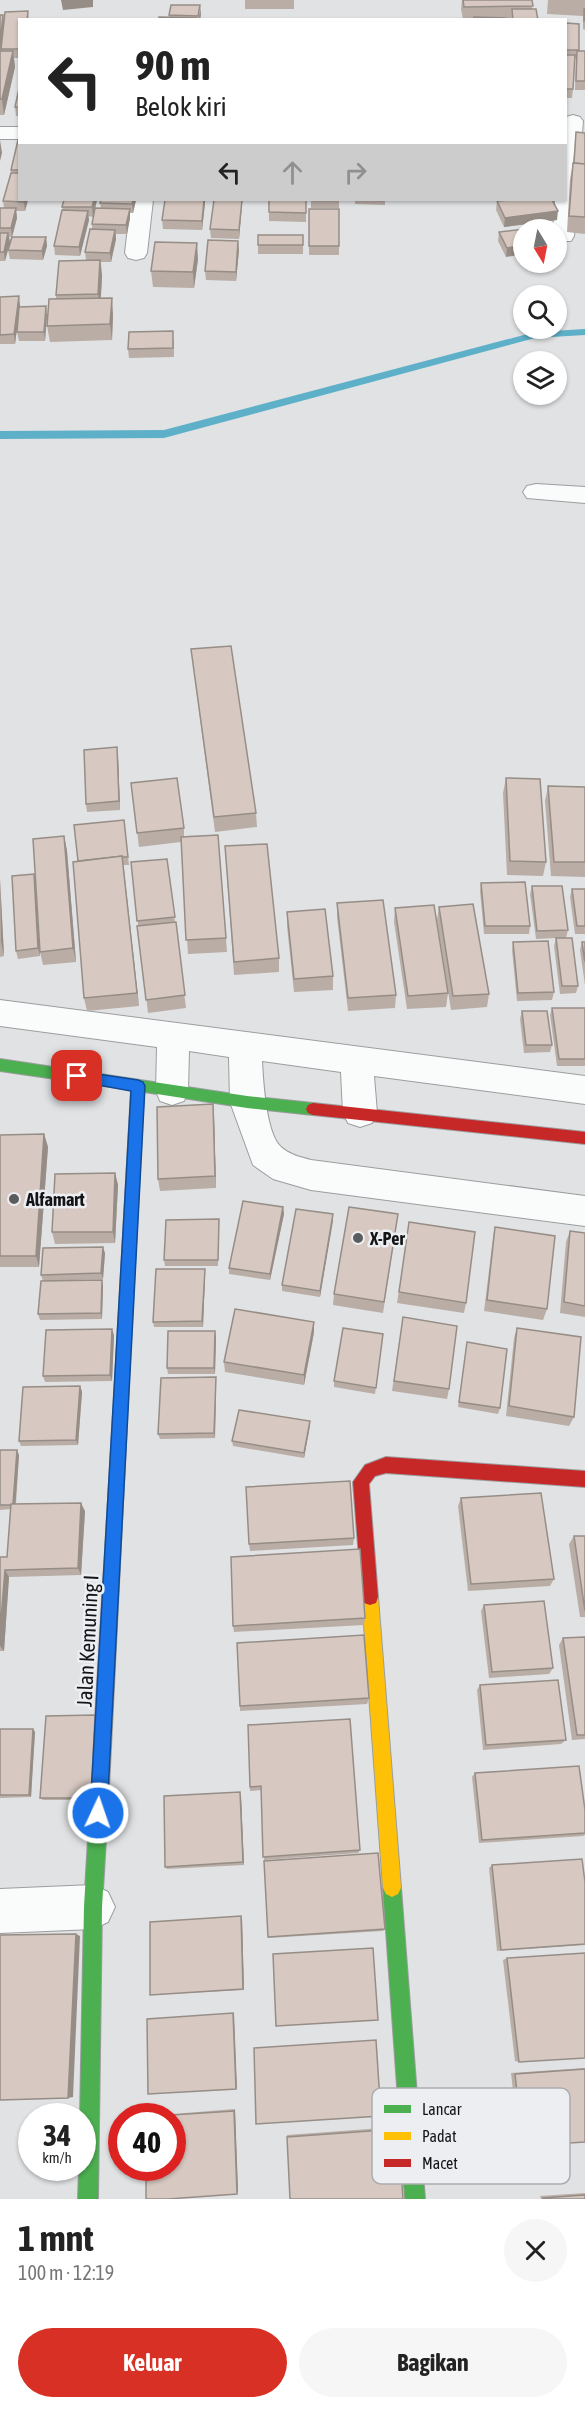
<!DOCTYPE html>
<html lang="id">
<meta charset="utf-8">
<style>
:root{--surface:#fff;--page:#f6f6f6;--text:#222;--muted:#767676;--accent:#d93025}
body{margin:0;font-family:"Asap Condensed",sans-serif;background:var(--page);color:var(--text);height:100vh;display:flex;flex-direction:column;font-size:22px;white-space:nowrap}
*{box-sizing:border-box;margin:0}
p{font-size:20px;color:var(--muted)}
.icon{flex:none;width:33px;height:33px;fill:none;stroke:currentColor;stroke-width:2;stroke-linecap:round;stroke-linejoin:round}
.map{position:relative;height:2199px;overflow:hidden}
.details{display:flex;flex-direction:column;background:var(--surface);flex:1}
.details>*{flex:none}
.top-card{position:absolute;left:18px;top:18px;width:549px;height:183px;border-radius:0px;box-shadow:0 2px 4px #0004;background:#fff;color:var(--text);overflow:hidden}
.needle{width:39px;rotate:170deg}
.fabs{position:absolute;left:513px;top:219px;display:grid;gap:12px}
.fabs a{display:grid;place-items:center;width:54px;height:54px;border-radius:50%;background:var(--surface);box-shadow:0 2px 4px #0004;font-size:30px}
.speed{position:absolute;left:18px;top:2103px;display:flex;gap:12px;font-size:30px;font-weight:700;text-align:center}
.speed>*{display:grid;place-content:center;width:78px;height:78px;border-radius:50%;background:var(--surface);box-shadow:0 2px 4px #0004;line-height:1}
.speed small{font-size:15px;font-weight:400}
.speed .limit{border:9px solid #d22;background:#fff;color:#111}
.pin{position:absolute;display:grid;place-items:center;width:51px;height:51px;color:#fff;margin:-26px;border-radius:12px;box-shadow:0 3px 9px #0006}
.me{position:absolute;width:66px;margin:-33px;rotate:3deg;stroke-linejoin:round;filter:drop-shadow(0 0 4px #0008)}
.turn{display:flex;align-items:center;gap:21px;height:126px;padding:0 18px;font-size:27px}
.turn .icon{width:78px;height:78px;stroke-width:2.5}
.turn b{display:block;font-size:42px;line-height:51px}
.lanes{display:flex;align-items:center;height:57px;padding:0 18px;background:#0003;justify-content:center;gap:30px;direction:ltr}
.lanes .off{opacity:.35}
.round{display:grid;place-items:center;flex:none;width:63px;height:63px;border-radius:32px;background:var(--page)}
.headline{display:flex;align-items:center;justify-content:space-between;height:102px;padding:0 18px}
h1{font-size:36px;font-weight:700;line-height:45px}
.action{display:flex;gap:12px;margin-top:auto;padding:12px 18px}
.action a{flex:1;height:69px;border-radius:36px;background:var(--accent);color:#fff;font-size:24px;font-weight:700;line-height:69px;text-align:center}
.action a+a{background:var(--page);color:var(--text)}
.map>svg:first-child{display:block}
</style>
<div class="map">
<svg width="585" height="2199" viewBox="0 0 585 2199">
<rect width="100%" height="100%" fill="#e0e2e4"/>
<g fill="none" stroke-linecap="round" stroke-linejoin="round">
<!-- stream -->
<polygon fill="#5eb0c9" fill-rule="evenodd" points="585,329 585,335 535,338 164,438 0,439 0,431 164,430 535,332"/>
<defs>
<g id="street">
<polygon points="573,115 580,117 583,121 574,236 571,241 556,241 556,230 553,230 555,200 566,200 566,117"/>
<rect x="0" y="127" width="20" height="12"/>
<polygon points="131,200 153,200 147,253 144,258 136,260 128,258 125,253"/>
<polygon points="536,484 585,487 585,503 527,498 523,492 527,486"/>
<path d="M 0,1000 L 585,1076 L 585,1104 L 374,1076 L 377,1113 L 372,1123 L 360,1127 L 348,1123 L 343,1113 L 341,1072 L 262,1061 C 263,1080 266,1134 281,1147 C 290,1155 300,1157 311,1160 L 585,1196 L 585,1226 L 311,1190 L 273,1179 L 253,1165 L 230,1102 L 229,1057 L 189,1051 L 188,1091 L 184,1101 L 172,1105 L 160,1101 L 156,1091 L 157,1047 L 0,1026 Z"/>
<polygon points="93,1885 108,1892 115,1907 108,1922 93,1929 0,1933 0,1889"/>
</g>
<g id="fast">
<polygon points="0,1059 247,1096 313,1103 318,1105 320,1109 318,1113 313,1115 247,1108 144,1092 129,1381 127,1386 122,1388 117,1386 115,1381 131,1090 0,1071"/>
<polygon points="100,1779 106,1782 109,1788 102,1907 98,2199 78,2199 79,2168 82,2168 82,2116 80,2116 84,1907 91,1788 94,1782"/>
<polygon points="392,1879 398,1882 401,1888 425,2199 405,2199 383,1888 386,1882"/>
</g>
<g id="slow">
<polygon points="122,1374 127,1376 129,1381 109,1788 106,1794 100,1797 94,1794 91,1788 115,1381 117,1376"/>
<polygon points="370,1589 376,1591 378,1597 401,1888 398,1894 392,1897 386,1894 383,1888 362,1597 364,1591"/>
</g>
<g id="jam">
<polygon points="313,1103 585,1132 585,1144 313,1115 308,1113 306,1109 308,1105"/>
<polygon points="386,1457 585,1471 585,1487 386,1473 375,1476 369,1484 378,1597 376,1603 370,1605 364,1603 362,1597 353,1482 365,1465"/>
</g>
</defs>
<!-- street casing -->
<use href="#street" stroke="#9c9d9f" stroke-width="2"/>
<!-- fast casing -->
<use href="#fast" stroke="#9c9d9f" stroke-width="2"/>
<!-- slow casing -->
<use href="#slow" stroke="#9c9d9f" stroke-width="2"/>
<!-- jam casing -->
<use href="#jam" stroke="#9c9d9f" stroke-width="2"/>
<!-- street -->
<use href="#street" fill="#fafbfb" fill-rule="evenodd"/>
<!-- fast -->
<use href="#fast" fill="#4caf50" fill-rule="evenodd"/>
<!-- slow -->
<use href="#slow" fill="#ffc107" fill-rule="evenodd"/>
<!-- jam -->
<use href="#jam" fill="#c62828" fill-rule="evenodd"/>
</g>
<!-- wall -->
<g fill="#b9ada6">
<rect x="245" y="0" width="49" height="9"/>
<polygon points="462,0 532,0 532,9 538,20 431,20 463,19 461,9"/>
<polygon points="548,0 585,0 585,30 583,29 583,16 547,14"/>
<polygon points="28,11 29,20 20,20 20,58 14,58 15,67 4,115 0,115 0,15 4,21"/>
<polygon points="201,14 200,20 159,20 169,17 169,15"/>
<polygon points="566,23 579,51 585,51 585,90 575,90 576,59 574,59 573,89 572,98 566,98"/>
<polygon points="20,84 20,116 16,116 15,107"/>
<polygon points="576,132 585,133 585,234 567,232 570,179 573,163"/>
<polygon points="20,140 20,200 28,200 25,211 16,211 17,218 12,237 46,237 47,246 43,260 10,259 8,250 11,237 9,237 10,242 5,261 0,261 0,208 4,208 3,201 11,173 11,170"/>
<polygon points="97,200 93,217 88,216 89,220 80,256 55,255 54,246 63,210 62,207"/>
<polygon points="136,200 133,213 130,213 130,218 127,234 116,234 116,239 111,262 101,262 102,276 101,298 113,314 112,340 50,342 47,326 56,299 56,295 86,260 85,252 92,229 92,224 101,208 100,203"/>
<polygon points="214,200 249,200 242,200 239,239 211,238 210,229"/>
<polygon points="255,200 306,200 306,222 269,221 269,201 255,201"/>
<rect x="311" y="200" width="28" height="8"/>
<polygon points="355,200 385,200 385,205 355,204"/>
<polygon points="497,201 557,220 504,227 496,210"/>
<polygon points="205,203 202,230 163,229 162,220"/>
<polygon points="309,209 339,246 339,255 309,255"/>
<polygon points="551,226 506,257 498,241 499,232"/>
<rect x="258" y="235" width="45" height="19"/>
<polygon points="239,250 236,281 206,280 205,271"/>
<polygon points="198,259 194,288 153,287 151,271"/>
<polygon points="0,297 20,305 20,307 47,315 45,341 19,341 17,332 19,313 15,344 0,344"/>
<polygon points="174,340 174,357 129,358 128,349"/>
<polygon points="191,649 256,813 257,827 215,832 193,665"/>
<polygon points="118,756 120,810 87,812 86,804"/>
<polygon points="506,778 546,862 543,876 507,875 503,793"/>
<polygon points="131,783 184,828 184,837 218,835 227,952 188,954 181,842 139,847"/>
<polygon points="548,786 585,787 585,877 551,876 545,801"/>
<polygon points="124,820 129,865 123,865 139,1006 87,1011 84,998"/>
<polygon points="64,836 67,851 76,962 43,965 40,952"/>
<polygon points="225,846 279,958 279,972 234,975"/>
<polygon points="167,859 186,1008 148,1013 131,862"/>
<polygon points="34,874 35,882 40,956 18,959 16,951"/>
<polygon points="0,879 4,956 0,957"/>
<polygon points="481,883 530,926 529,934 484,934 480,891"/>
<polygon points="532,886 568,930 566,938 578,986 576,993 560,994 554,946 556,938 536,939 530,894"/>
<polygon points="572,889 585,889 585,934 575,934 570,897"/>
<polygon points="337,903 396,995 395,1008 348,1011 337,917"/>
<polygon points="439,907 489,994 487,1007 451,1010 437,920"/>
<polygon points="395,908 448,993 446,1007 407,1009 394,922"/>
<polygon points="287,912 333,976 333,990 294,992 287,926"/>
<polygon points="513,942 554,992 552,1000 517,1001 512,950"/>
<polygon points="582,942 585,942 585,985 580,950"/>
<polygon points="552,1008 585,1008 585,1066 557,1066 550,1015"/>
<polygon points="522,1011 552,1045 550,1052 524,1053 520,1019"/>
<polygon points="214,1116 216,1188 160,1191 158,1179"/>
<polygon points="44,1134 48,1147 39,1267 0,1267 0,1135"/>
<polygon points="115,1173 118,1185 115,1243 55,1244 52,1232"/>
<polygon points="283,1207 284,1214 270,1280 229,1274 229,1268"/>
<polygon points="333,1214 320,1297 282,1291 282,1285"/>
<polygon points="398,1214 383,1313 333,1305 334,1294"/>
<polygon points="219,1219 218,1266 165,1266 164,1260"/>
<polygon points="409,1222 466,1303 464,1313 397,1303"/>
<polygon points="495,1227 547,1309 543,1320 484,1311 493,1238"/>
<polygon points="570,1231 585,1233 585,1317 560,1313 566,1242"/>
<polygon points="105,1253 103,1279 43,1281 41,1275"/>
<polygon points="205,1269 205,1275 203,1327 154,1327 153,1322"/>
<polygon points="103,1286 102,1319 40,1320 38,1314"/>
<polygon points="403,1317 449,1389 447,1399 392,1391"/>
<polygon points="517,1328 574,1417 569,1426 506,1416 514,1338"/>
<polygon points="314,1332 304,1385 225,1372 224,1362"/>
<polygon points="383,1334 375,1394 334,1387 334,1381"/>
<polygon points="114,1335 112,1381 45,1382 43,1376"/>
<polygon points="216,1337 215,1374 168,1374 167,1368"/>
<polygon points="467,1342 500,1408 498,1414 458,1407"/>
<polygon points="216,1383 215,1438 160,1439 158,1434"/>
<polygon points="80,1386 82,1392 78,1445 21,1446 19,1441"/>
<polygon points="310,1421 304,1458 233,1446 232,1441"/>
<polygon points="0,1450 19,1455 16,1504 85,1511 81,1575 9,1577 4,1651 0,1651 0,1557 7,1557 11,1509 0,1510"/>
<polygon points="461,1498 554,1579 550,1586 468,1591 458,1506"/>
<polygon points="574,1536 585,1536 585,1617 580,1617 569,1544"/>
<polygon points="354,1538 353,1545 250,1551 249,1544"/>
<polygon points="484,1605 553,1668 549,1674 489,1678 481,1611"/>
<polygon points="365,1618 364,1625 234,1632 233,1626"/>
<polygon points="585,1637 585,1739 572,1740 559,1645 563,1638"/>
<polygon points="480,1685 566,1740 561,1744 483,1750 477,1690"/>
<polygon points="369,1698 367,1704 240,1711 240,1706"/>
<polygon points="97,1718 93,1800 43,1800 40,1798"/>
<polygon points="350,1719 360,1850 358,1853 264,1860 261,1790 250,1791 250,1787"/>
<polygon points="0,1729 33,1729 35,1732 31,1797 0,1798"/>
<polygon points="475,1773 585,1810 585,1835 583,1836 479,1843 472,1777"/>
<polygon points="241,1796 244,1865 167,1869 165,1867"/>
<polygon points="492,1865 585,1882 585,1945 497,1951 489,1868"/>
<polygon points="242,1918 244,1990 150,1995"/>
<polygon points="385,1929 383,1931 268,1938 268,1937"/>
<polygon points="507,1958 519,2062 515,2061 503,1960"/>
<polygon points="585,2068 585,2142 523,2146 519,2144 511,2073"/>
<polygon points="235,2109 238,2191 172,2116 147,2116 148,2116"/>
<polygon points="396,2127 398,2129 290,2199 287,2135"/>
<polygon points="585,2193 585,2199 541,2199 540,2196"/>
</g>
<!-- shaded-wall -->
<g fill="#968d87">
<polygon points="61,0 93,0 93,7 63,10"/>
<polygon points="200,5 201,14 200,20 199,20"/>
<polygon points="3,15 4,24 1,54 0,45"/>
<polygon points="13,51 15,67 4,115 2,99"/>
<polygon points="0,140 2,153 0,161"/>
<polygon points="25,200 28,200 25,211 24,202"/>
<polygon points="94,200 97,200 93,217 92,207"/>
<polygon points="133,200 136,200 133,213 132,204"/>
<polygon points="204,200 205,200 205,203 202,230 202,221"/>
<polygon points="242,200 242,205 239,239 239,230"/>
<polygon points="16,208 17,218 12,237 11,228"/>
<polygon points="130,209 130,218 127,234 126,225"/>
<polygon points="88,211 89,220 80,256 79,247"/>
<polygon points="558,211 557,220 504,227 505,218"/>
<polygon points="115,230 116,239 111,262 110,253"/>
<polygon points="8,233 10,242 5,261 4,252"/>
<polygon points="46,237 47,246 43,260 42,251"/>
<polygon points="238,241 239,250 236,281 236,272"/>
<polygon points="556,241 559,241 558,250 556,250"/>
<polygon points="197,243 198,259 194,288 193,272"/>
<polygon points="524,245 524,254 506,257 507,248"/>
<polygon points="100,260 102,276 100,310 98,294"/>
<polygon points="19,296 20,305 15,344 14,334"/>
<polygon points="112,298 113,314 112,340 110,324"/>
<polygon points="46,306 47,315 45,341 44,332"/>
<polygon points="117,747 118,756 120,810 119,801"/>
<polygon points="64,836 67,851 76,962 73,948"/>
<polygon points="122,856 124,870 139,1006 137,993"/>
<polygon points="34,874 35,882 40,956 38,948"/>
<polygon points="0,879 4,956 1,942"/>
<polygon points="213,1104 214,1116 216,1188 215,1176"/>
<polygon points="44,1134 48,1147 39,1267 36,1256"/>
<polygon points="115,1173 118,1185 115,1243 113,1232"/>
<polygon points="283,1207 284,1214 270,1280 270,1274"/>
<polygon points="333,1214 333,1221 320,1297 320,1291"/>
<polygon points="103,1247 105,1253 103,1279 101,1273"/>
<polygon points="205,1269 205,1275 203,1327 202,1321"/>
<polygon points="102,1280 103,1286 102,1319 101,1313"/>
<polygon points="314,1322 314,1332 304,1385 304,1375"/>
<polygon points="112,1329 114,1335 112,1381 110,1375"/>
<polygon points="215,1331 216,1337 215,1374 214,1368"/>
<polygon points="216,1377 216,1383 215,1438 214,1433"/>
<polygon points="80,1386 82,1392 78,1445 76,1440"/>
<polygon points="310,1421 310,1426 304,1458 304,1453"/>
<polygon points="17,1450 19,1455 15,1509 13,1505"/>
<polygon points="81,1503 85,1511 81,1575 78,1568"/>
<polygon points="5,1570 9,1577 4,1651 0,1646 0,1632"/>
<polygon points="95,1715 97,1718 93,1800 91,1798"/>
<polygon points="33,1729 35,1732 31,1797 29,1795"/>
<polygon points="240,1792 241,1796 244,1865 243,1862"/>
<polygon points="241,1916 242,1918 244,1990 243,1989"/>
<polygon points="76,1934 80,1936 73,2097 68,2098"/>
<polygon points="233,2013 234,2013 237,2088 236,2089"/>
<polygon points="235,2109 238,2191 237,2194 234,2111"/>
</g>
<!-- building -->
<g fill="#d7c9c1" stroke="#968d87" stroke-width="1.5">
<polygon points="463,0 532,0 533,6 464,7"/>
<polygon points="171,5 200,5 198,16 169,15"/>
<polygon points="512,9 536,9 538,20 513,20"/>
<rect x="584" y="9" width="1" height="12"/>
<polygon points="28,11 27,20 20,20 20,49 1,49 5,12"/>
<polygon points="0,15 3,15 0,45"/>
<polygon points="159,17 196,18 196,20 159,20"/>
<polygon points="474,17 505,18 505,20 474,20"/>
<polygon points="566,23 579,24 579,50 566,50"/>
<polygon points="0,51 13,51 2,99 0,99"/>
<polygon points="577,51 585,51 585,81 576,81"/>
<polygon points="566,55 575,55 573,89 566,89"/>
<polygon points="20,84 20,107 15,107"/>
<polygon points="576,132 585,133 585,164 574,163"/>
<polygon points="18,140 20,140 20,170 11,170"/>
<polygon points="573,163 585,164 585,217 569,216"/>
<polygon points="11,173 20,173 20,200 25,200 24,202 3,201"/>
<polygon points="64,200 94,200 92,207 62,207"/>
<polygon points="101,200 133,200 132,204 100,203"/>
<polygon points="165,200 204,200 202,221 162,220"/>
<polygon points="214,200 242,200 239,230 210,229"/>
<polygon points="269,200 306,200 306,213 269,212"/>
<polygon points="511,200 552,200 558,211 505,218 497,201"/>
<polygon points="0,208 16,208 11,228 0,228"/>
<polygon points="95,208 130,209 126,225 92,224"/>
<rect x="309" y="209" width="30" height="37"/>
<polygon points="62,210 88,211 79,247 54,246"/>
<polygon points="551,226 553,230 524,230 524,245 507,248 499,232"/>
<polygon points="90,229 115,230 110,253 85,252"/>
<polygon points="0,233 8,233 4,252 0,252"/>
<rect x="258" y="235" width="45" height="10"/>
<polygon points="12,237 46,237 42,251 8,250"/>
<polygon points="208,240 238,241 236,272 205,271"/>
<polygon points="155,242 197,243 193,272 151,271"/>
<polygon points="100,260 98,294 56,295 59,261"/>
<polygon points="19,296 14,334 0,335 0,297"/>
<polygon points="112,298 110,324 47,326 49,299"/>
<polygon points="46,306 44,332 17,332 19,307"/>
<polygon points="173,331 173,348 128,349 129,332"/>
<polygon points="231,646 256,813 214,817 191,649"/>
<polygon points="117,747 119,801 86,804 84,750"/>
<polygon points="177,778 184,828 137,833 131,783"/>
<polygon points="506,778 540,779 546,862 510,861"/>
<polygon points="548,786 585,787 585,862 554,862"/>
<polygon points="124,820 128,857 122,857 122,856 78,861 74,825"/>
<polygon points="218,835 226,938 186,940 181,837"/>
<polygon points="64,836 73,948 40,952 33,839"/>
<polygon points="267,844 279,958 234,962 225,846"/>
<polygon points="122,856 137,993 84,998 73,862"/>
<polygon points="167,859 175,917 137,921 131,862"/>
<polygon points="34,874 38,948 16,951 12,876"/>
<polygon points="525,882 530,926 485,926 481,883"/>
<polygon points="532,886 562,886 568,930 537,931"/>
<polygon points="572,889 585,889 585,926 577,926"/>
<polygon points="383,900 396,995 348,998 337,903"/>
<polygon points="473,904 489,994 453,996 439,907"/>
<polygon points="434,905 448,993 408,996 395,908"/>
<polygon points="325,909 333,976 294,979 287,912"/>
<polygon points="176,922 185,995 146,1000 137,926"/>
<polygon points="556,938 572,938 578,986 562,986"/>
<polygon points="548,941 554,992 518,993 513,942"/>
<polygon points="582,942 585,942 585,962"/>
<polygon points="552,1008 585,1008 585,1059 559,1059"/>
<polygon points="522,1011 547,1011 552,1045 526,1045"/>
<polygon points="213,1104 215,1176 158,1179 157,1107"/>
<polygon points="44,1134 36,1256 0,1256 0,1135"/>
<polygon points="115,1173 113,1232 52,1232 55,1174"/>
<polygon points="243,1201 283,1207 270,1274 229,1268"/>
<polygon points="349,1207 398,1214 384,1302 334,1294"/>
<polygon points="296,1209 333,1214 320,1291 282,1285"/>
<polygon points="219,1219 218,1260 164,1260 166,1220"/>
<polygon points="409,1222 475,1232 466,1303 399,1292"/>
<polygon points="495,1227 555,1236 547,1309 487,1300"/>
<polygon points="570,1231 585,1233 585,1306 564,1302"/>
<polygon points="103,1247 101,1273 41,1275 43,1248"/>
<polygon points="156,1269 205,1269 202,1321 153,1322"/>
<polygon points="102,1280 101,1313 38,1314 41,1281"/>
<polygon points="235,1309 314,1322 304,1375 224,1362"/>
<polygon points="403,1317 457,1326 449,1389 394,1381"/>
<polygon points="343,1328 383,1334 376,1388 334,1381"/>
<polygon points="517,1328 581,1337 574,1417 509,1406"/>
<polygon points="112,1329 110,1375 43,1376 46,1330"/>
<polygon points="168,1331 215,1331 214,1368 167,1368"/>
<polygon points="467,1342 507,1349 500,1408 459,1402"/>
<polygon points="216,1377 214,1433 158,1434 161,1378"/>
<polygon points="80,1386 76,1440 19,1441 23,1387"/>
<polygon points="239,1410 310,1421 304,1453 232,1441"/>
<polygon points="0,1450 17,1450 13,1504 11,1505 0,1505"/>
<polygon points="350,1481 354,1538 249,1544 246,1487"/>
<polygon points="541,1493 554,1579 471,1584 461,1498"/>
<polygon points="81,1503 78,1568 5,1570 0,1632 0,1557 7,1557 11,1504"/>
<polygon points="574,1536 585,1536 585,1611"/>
<polygon points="360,1549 365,1618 233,1626 231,1557"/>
<polygon points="544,1601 553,1668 492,1672 484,1605"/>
<polygon points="364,1635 369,1698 240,1706 237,1643"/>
<polygon points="585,1637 585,1735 577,1735 563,1638"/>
<polygon points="558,1680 566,1740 486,1745 480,1685"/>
<polygon points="95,1715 91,1798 40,1798 46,1716"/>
<polygon points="350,1719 360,1850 263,1857 261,1786 250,1787 248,1725"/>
<polygon points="0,1729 33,1729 29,1795 0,1795"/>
<polygon points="579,1766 585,1810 585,1833 482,1840 475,1773"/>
<polygon points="240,1792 243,1862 165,1867 164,1796"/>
<polygon points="378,1853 385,1929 268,1937 264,1861"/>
<polygon points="582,1859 585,1882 585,1944 501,1950 492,1865"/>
<polygon points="241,1916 243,1989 150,1995 150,1922"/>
<polygon points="76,1934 68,2098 0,2100 0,1935"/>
<polygon points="373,1948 378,2020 276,2026 273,1954"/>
<polygon points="585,1953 585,2058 519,2062 507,1958"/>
<polygon points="233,2013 236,2089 148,2094 147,2019"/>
<polygon points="376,2040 381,2116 256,2124 254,2048"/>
<polygon points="585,2069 585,2142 523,2146 515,2074"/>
<polygon points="234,2111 237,2194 168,2199 146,2199 146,2168 172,2168 172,2116 156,2116"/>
<polygon points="398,2129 403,2199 290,2199 287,2137"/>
<polygon points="585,2195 585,2199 543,2199 543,2198"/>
</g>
<!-- route -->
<polygon fill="#1a73e8" stroke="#114b97" stroke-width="1.5" points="77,1071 138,1080 143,1082 145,1086 107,1813 105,1819 98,1822 92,1819 90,1813 131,1091 72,1080 70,1076 72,1072"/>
<!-- markers -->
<g fill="#5b5c5d" stroke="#eceef2" stroke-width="2">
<circle cx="14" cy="1199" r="6"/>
<circle cx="358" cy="1238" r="6"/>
</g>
<g text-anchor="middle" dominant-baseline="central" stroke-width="5" stroke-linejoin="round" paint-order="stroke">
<!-- poi labels -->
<g font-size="18" font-weight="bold" fill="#131415" stroke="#eceef2" text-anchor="start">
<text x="26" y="1199">Alfamart</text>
<text x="370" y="1238">X-Per</text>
</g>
<!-- near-street labels -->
<g font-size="21" fill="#131415" stroke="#eceef2">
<text transform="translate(87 1641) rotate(-87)">Jalan Kemuning I</text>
</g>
</g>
<!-- legend -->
<rect x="372" y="2088" width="198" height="96" rx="9" fill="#eceef2" stroke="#abadb0" stroke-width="1.5"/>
<rect x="384" y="2105" width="27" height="8" fill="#4caf50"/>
<rect x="384" y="2132" width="27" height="8" fill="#ffc107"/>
<rect x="384" y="2159" width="27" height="8" fill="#c62828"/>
<g font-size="16" fill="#131415">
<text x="422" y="2115">Lancar</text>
<text x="422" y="2142">Padat</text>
<text x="422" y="2169">Macet</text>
</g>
</svg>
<div class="fabs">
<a><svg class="needle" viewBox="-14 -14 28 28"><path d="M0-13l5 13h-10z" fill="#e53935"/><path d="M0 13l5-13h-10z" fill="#767676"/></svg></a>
<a><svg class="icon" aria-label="search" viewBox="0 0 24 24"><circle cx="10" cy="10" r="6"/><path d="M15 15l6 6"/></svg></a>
<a><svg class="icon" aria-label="layers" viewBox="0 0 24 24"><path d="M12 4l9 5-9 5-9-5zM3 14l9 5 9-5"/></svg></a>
</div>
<div class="speed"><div>34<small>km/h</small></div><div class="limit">40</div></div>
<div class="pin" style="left:77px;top:1076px;background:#d93025"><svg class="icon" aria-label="arrive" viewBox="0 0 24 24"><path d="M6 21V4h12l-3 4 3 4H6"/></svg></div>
<svg class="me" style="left:98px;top:1813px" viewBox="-20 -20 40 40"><circle r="17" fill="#1a73e8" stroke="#fff" stroke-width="3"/><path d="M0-11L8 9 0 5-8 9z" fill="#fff"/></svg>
<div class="top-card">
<div class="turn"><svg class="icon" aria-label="left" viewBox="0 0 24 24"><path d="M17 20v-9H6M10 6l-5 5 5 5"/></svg><div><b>90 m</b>Belok kiri</div></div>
<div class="lanes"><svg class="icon" aria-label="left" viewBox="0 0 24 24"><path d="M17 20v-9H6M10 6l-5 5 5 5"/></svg><svg class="icon off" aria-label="ahead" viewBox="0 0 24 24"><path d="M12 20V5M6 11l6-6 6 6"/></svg><svg class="icon off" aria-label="right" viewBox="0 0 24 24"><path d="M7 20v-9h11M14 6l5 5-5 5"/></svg></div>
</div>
</div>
<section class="details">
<div class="headline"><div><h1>1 mnt</h1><p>100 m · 12:19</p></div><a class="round"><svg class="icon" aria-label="close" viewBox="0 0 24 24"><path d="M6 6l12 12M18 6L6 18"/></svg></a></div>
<div class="action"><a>Keluar</a><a>Bagikan</a></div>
</section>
